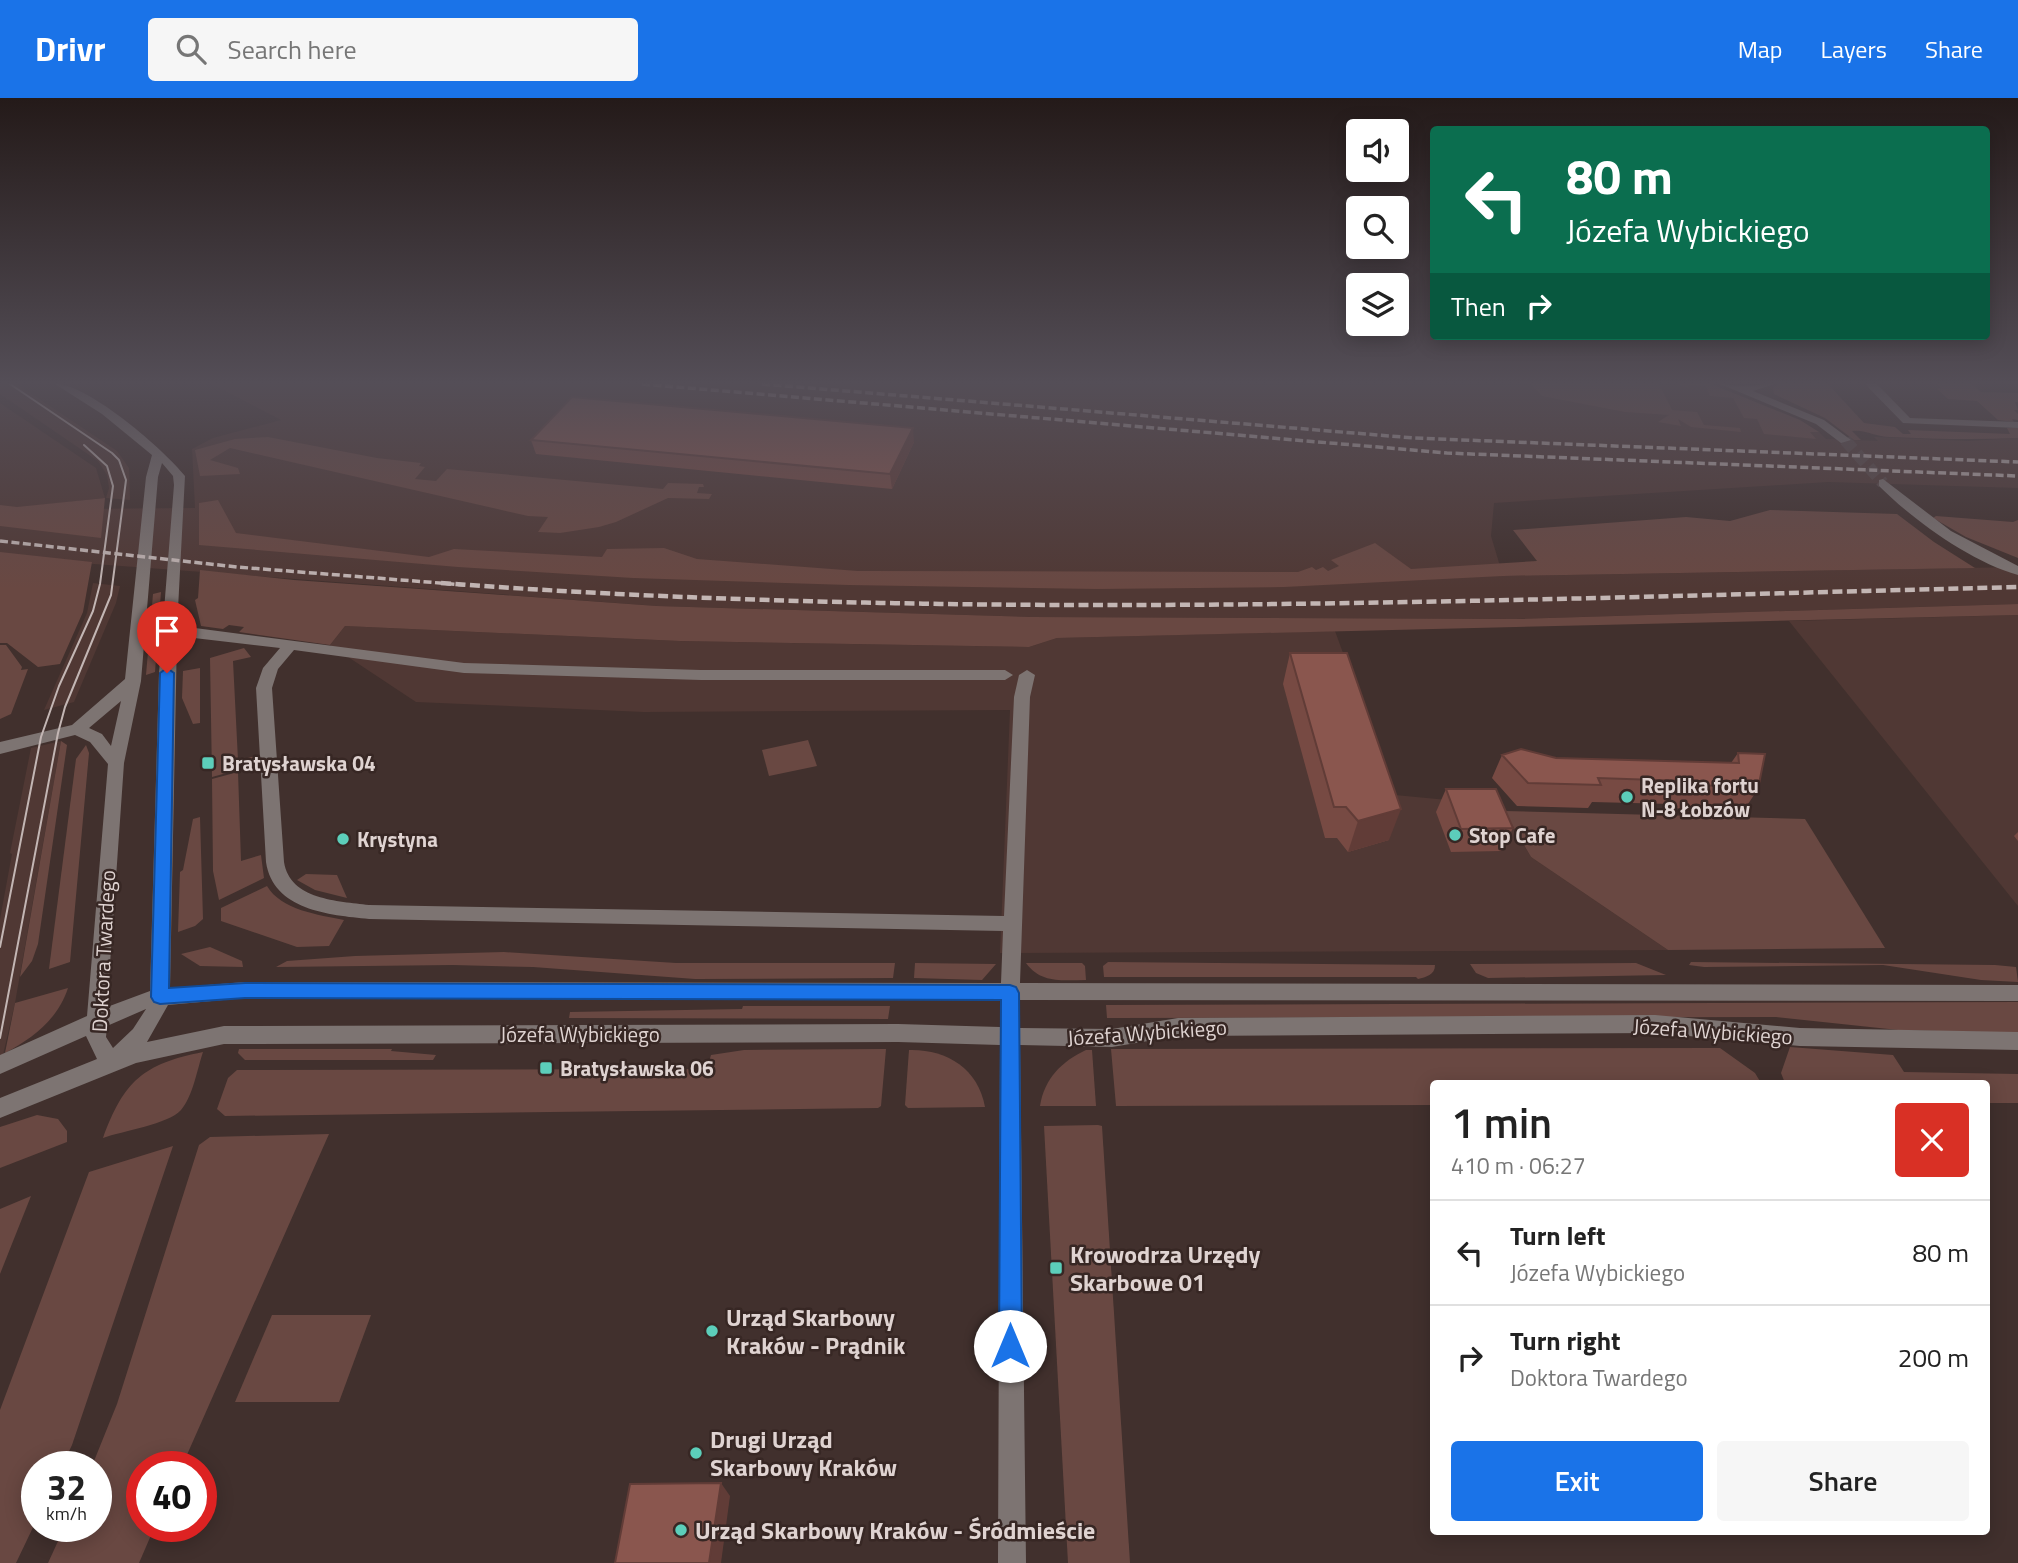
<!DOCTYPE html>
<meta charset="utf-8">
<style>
:root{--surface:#fff;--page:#f6f6f6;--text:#222;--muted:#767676;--line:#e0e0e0;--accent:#1a73e8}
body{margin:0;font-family:"Titillium Web",sans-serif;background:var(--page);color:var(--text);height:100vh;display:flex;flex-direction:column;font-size:26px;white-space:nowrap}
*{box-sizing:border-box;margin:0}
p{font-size:23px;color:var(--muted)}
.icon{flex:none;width:38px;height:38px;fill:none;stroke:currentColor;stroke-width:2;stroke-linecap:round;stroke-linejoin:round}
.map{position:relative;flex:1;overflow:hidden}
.side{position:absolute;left:1430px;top:982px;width:560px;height:455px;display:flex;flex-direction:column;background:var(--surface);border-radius:7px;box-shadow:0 4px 18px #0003}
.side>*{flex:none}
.top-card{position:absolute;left:1430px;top:28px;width:560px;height:214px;border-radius:7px;box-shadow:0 4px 18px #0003;background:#0b6e4f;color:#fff;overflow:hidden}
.buttons{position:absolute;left:1346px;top:21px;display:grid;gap:14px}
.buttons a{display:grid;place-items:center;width:63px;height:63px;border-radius:7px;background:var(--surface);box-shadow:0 4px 18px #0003;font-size:35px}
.speed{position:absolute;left:21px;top:1353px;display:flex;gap:14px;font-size:35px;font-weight:700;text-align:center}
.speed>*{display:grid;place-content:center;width:91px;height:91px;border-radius:50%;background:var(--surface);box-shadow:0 4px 18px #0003;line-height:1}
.speed small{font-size:18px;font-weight:400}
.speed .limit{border:10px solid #d22;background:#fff;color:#111}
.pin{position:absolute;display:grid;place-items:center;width:60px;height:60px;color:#fff;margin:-72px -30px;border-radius:50% 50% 50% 0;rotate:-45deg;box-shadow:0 0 7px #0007}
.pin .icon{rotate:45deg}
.me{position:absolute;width:77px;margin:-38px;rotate:0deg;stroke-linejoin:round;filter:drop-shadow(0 0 5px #0008)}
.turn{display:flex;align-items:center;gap:24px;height:147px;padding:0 21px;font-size:32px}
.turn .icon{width:91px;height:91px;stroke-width:2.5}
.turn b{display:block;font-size:49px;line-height:60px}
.then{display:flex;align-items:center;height:66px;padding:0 21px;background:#0003;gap:14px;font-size:26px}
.round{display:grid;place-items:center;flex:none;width:74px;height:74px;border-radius:7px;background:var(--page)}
.head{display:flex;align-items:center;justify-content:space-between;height:119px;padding:0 21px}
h1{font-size:42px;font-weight:600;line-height:52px}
.button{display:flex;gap:14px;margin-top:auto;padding:14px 21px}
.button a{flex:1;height:80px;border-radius:7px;background:var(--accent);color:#fff;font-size:28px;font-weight:600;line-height:80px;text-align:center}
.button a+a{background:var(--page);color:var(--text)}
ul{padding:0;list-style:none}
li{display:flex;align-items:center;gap:21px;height:105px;padding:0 21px;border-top:2px solid var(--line)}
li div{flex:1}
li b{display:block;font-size:26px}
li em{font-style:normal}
header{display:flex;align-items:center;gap:42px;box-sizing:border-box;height:98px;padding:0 35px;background:var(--accent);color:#fff}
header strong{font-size:33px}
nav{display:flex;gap:38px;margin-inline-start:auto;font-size:24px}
.search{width:490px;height:63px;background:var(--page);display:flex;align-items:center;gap:18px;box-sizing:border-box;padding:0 24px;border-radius:7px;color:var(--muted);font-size:26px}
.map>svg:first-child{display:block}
</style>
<header>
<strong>Drivr</strong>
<div class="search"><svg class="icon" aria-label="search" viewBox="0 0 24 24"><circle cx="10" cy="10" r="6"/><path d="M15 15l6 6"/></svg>Search here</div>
<nav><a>Map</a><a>Layers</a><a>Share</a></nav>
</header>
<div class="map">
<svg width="2018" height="1465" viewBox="0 0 2018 1465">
<rect width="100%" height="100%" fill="#41302d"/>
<!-- built -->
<g fill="#503834">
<polygon points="0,286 17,286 117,353 129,370 130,402 106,400 109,390 107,377 98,363 0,296"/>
<polygon points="212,286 1705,287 1819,334 1826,341 1878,343 1874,339 1877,339 1968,343 2018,340 2018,390 1828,384 1494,405 1491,438 1503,478 2018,469 2018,506 1515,521 1031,519 657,508 0,459 0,305 96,370 105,400 33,408 62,411 195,410 192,351 213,340 281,322"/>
<polygon points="93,485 120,488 116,505 74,604 44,612 87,515"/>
<polygon points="2018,517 2018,808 1789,523"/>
<polygon points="345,528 680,543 1029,549 1057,540 1335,533 1395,697 1500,707 1531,759 1668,852 1000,855 1010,612 644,614 416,604 330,547"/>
<polygon points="61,643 15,905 0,970 0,821 12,756 10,755 31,650"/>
</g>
<!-- green -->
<g fill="#694842">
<polygon points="1531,286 1659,286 1672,312 1697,314 1704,327 1740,330 1741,334 1691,329 1678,321 1681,328 1658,324 1669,317 1625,314 1542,298"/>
<polygon points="1676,286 1711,286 1800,322 1819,334 1810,334 1816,341 1764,336 1757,321 1744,320 1733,300 1710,298 1706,288 1689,287 1689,290"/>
<path d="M 1778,286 L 1828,286 L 1864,325 L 1895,329 L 1903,336 L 1911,336 L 1908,332 L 2010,336 L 2007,330 L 2018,330 L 2018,340 C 1975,342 1933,341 1890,339 C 1876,339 1865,331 1852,333 L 1861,342 L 1854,342 L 1825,320 L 1774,296 L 1773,290 Z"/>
<polygon points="1937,286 1972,286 1981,294 2018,295 2018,304 2015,304 2018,312 2014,312 2018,316 2018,322 2012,321 2014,324 1998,322 1977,303 1948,301 1937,291 1941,290"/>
<polygon points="268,339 377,360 421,365 419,368 425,369 415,381 436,383 447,371 663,391 668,385 703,386 704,389 699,389 697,395 712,396 709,401 668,400 616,424 599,429 560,435 538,434 548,419 528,418 230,350 210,362 238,370 240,376 200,378 195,352 235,341"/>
<polygon points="105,400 101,440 0,428 0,407 17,409"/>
<polygon points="218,402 236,435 429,459 454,451 602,459 607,451 664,450 697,461 858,473 1298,474 1312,469 1316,472 1323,469 1328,473 1339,468 1331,462 1375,445 1411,471 1537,463 1513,432 1686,419 1730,423 1770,412 1897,416 1934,444 1975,470 1503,478 1284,489 1097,491 848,487 633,480 458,469 199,447 199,405"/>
<polygon points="1936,418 2013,424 2018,422 2018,460 1966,439 1933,420"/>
<polygon points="0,454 92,464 83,514 60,566 38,569 7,545 0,545"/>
<polygon points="200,472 294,482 657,508 1031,519 1515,521 2018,506 2018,517 1057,540 1029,549 680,543 345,528 330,547 239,534 244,529 229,527 223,531 201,528 195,502 198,500"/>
<polygon points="161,494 155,574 146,577 153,496"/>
<polygon points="0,547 6,547 22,569 21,572 28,571 11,616 0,621"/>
<polygon points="244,550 251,559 233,563 238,662 256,658 256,667 212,679 210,560"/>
<polygon points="200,570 200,625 193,626 182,600 183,573"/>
<polygon points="808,642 817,668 769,678 762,652"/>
<polygon points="61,643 67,647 38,846 32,863 20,879"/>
<polygon points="86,647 89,655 70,864 49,871 76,661"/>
<polygon points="238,674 241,763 261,757 264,780 219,802 213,773 212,681"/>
<polygon points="1504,713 1805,721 1885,850 1668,852 1531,759"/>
<polygon points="200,719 203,821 195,828 178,834 180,774 183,772 193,721"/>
<polygon points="306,776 337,777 347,800 315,792 297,782"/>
<path d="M 267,788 C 281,812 319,817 344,822 L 329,848 L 297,849 L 221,823 L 221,810 Z"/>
<polygon points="210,849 242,863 243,869 200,868 181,856"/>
<polygon points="504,854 676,865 895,865 893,880 695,881 533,869 453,867 276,869 287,863 355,858"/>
<path d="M 1108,864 L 1435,867 C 1435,877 1426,879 1418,881 L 1416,879 L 1104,879 L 1103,868 Z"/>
<polygon points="1691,864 1995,867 2016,869 2018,884 1981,882 1883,867 1704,869 1689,867"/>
<polygon points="915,865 996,866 982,882 914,880"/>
<path d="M 1026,865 L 1082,865 L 1085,868 L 1086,882 C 1063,882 1041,886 1026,865 Z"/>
<polygon points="1636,865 1666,877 1488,880 1476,875 1470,866"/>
<path d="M 68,890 C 58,921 33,940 5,955 L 15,905 Z"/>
<polygon points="2018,904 2018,935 1898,932 1776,919 1107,920 1106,907"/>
<polygon points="743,908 890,908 888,921 569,920 570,914 742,911"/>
<polygon points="1790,949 1893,957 1904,974 2018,976 2018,1005 1986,1005 1986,985 1785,985 1781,975"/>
<polygon points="1720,950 1755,975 1761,985 1433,985 1433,1007 1116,1008 1111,951"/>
<polygon points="239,951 392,951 391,953 436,957 433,962 245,962 238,955"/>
<polygon points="886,951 881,1008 878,1010 225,1018 217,1011 228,980 237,972 707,971 711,957 744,952"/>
<path d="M 909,952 C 946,951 978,970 985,1009 L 908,1010 L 905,1007 Z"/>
<path d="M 1086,952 L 1092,952 L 1096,1008 L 1040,1008 C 1044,981 1062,963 1086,952 Z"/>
<path d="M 203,954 C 197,972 193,998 181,1012 C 169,1026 122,1033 103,1040 C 124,983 143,966 203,954 Z"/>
<polygon points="37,1017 58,1021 67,1033 67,1044 0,1070 0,1029"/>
<polygon points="1098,1027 1102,1028 1130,1465 1068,1465 1044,1028"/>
<polygon points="329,1036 182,1368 142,1368 142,1428 155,1428 139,1465 48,1465 65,1428 96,1428 96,1368 92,1368 117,1306 199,1047 210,1039"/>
<polygon points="173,1048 72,1347 62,1368 37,1368 37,1421 16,1465 0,1465 0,1312 89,1074"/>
<polygon points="31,1098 0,1176 0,1111"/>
<polygon points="272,1217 371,1217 339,1304 235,1304"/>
</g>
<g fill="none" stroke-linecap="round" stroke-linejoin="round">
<!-- minor-tunnel -->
<polyline stroke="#594846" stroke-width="12" stroke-dasharray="12 6" stroke-linecap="butt" points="1845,342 1883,385"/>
<!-- minor -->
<g fill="#7d7472" fill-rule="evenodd">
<path d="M 55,286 C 86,284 166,353 185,378 L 177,530 L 195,530 L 464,565 L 701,572 L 1005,572 L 1013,577 L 1005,582 L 701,582 L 464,575 L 294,552 L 278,571 L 272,590 L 284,764 C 290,802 338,803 369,807 L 1004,818 L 1014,599 L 1019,577 L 1027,572 L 1035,577 L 1030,599 L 1020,885 L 2018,887 L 2018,903 L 1020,902 L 1020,930 L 1112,931 L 1178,920 L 1655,917 L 1800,930 L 2018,934 L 2018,952 L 1800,948 L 1655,935 L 1178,938 L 1112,949 L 1020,947 L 1026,1465 L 998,1465 L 1000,947 L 898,944 L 224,946 L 136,965 L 0,1020 L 0,1000 L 97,961 L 86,938 L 0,976 L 0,957 L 87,918 L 108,666 L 90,644 L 75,637 L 0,656 L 0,644 L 72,627 L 125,581 L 146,379 L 152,357 L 102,316 ZM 162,365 L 173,378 L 174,387 L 159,575 L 150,893 L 107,909 L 124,665 L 141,583 L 158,379 ZM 177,538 L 280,550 L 263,570 L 256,590 L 266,764 C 273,812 329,817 369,821 L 1003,833 L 1001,885 L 245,884 L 170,890 ZM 121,603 L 111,648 L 102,636 L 89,630 ZM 245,900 L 1000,901 L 1000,929 L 898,926 L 224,928 L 147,944 L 168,907 ZM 146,911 L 133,931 L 113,950 L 106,939 L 107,928 Z"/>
<polygon points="1720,286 1742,288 1774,286 1753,293 1824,322 1851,342 1841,345 1816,326"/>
<polygon points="1865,286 1877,286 1910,320 2018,324 2018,330 1903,325"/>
<path d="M 1883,381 L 1951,433 L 2018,468 L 2018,477 C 1971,464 1913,422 1879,388 L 1879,382 Z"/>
</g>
<!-- tram -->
<g stroke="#c3b6b4" stroke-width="2">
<polyline points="0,849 41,639 59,588 93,513 100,486 113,388 107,368 84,347"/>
<polyline points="0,940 58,635 65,609 111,497 126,382 119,362 112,355 10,286"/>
</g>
<!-- rail-far1 -->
<g stroke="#c3b6b4" stroke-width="3.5" stroke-dasharray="8 3.5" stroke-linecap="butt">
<polyline points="642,286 1447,355 2018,378"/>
<polyline points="762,286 1414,340 2018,364"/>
<polyline points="0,443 237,469 465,487"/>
</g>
<!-- rail -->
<path stroke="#c3b6b4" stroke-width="4.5" stroke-dasharray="10 4.5" stroke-linecap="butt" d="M 441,485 C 966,524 1493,502 2018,489"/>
</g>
<!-- wall -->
<g fill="#774a43">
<polygon points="531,342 914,344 892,391 536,356"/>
<polygon points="1290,555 1389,742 1348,754 1337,740 1325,740 1283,586"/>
<polygon points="1738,655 1758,691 1742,715 1673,710 1672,706 1592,704 1588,710 1517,708 1492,680 1502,657 1556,660 1731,665"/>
<polygon points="1446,691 1513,730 1501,753 1451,754 1436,714"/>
<polygon points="2018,734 2018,743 2014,738"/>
</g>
<!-- shaded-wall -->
<g fill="#613c37">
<polygon points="913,330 914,344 892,391 890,376"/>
<polygon points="1401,711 1389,742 1348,754 1358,723"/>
<polygon points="721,1385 730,1398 721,1465 709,1465"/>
</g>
<!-- building -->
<g fill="#8a564e" stroke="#613c37" stroke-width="2">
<polygon points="572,299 913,330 890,376 531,342"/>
<polygon points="1290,555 1347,555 1401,711 1358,723 1346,709 1334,709"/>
<polygon points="1521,651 1556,660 1739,665 1738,655 1765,656 1758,691 1688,686 1686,683 1598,680 1601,687 1528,685 1502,657"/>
<polygon points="1446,691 1496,691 1513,730 1461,731"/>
<polygon points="721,1385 709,1465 615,1465 630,1386"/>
</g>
<!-- sky -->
<linearGradient id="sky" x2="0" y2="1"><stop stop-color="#241a19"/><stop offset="0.58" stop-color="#544e57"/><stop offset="1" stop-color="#544e57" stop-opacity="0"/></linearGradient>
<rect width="2018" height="491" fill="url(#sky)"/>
<!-- route -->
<polygon fill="#1a73e8" stroke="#114b97" stroke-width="2" points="167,570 174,575 169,890 245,885 1010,887 1016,889 1019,895 1022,1248 1018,1256 1010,1259 1002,1256 999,1248 1001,902 245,900 160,906 154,904 151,899 160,575"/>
<!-- markers -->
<g fill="#5cceba" stroke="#372724" stroke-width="2.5">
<rect x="201" y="658" width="14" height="14" rx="3.5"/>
<circle cx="1627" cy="699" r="7"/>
<circle cx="1455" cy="737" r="7"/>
<circle cx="343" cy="741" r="7"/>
<rect x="539" y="963" width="14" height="14" rx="3.5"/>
<rect x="1049" y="1163" width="14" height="14" rx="3.5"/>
<circle cx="712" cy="1233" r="7"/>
<circle cx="696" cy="1355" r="7"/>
<circle cx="681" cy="1432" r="7"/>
</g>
<g text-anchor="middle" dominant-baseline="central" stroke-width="5" stroke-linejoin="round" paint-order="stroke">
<!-- poi labels -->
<g font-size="21" font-weight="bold" fill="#dfd3d1" stroke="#372724" text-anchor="start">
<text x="222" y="665">Bratysławska 04</text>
<text x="1641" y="687">Replika fortu<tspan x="1641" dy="24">N-8 Łobzów</tspan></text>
<text x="1469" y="737">Stop Cafe</text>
<text x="357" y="741">Krystyna</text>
<text x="560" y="970">Bratysławska 06</text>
</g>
<!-- street labels -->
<g font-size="21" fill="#dfd3d1" stroke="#372724">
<text transform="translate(103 853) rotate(-87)">Doktora Twardego</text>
<text transform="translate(1713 933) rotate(4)">Józefa Wybickiego</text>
<text transform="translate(1147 934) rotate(-4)">Józefa Wybickiego</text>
<text x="580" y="936">Józefa Wybickiego</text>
</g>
<!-- near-poi labels -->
<g font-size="24" font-weight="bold" fill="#dfd3d1" stroke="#372724" text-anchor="start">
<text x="1070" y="1156">Krowodrza Urzędy<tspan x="1070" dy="28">Skarbowe 01</tspan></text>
<text x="726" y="1219">Urząd Skarbowy<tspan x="726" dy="28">Kraków - Prądnik</tspan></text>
<text x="710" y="1341">Drugi Urząd<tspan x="710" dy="28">Skarbowy Kraków</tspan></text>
<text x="695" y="1432">Urząd Skarbowy Kraków - Śródmieście</text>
</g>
</g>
</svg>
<div class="buttons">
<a><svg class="icon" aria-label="sound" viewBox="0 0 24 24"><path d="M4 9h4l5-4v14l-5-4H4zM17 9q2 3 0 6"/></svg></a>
<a><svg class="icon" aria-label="search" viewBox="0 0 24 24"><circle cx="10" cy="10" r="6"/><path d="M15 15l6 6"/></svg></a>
<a><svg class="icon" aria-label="layers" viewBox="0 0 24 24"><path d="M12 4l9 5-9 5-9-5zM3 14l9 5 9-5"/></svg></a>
</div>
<div class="speed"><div>32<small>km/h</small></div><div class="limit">40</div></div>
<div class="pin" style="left:167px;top:575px;background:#d93025"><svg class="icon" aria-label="arrive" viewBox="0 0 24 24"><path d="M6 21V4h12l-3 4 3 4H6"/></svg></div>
<svg class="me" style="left:1010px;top:1248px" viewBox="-20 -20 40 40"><circle r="19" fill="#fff"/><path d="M0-13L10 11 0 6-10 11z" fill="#1a73e8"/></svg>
<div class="top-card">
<div class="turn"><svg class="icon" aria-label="left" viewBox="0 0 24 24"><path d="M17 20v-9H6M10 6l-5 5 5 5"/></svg><div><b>80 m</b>Józefa Wybickiego</div></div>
<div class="then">Then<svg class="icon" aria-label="right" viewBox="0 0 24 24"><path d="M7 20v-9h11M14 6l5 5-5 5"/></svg></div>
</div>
<section class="side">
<div class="head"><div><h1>1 min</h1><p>410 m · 06:27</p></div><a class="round" style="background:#d93025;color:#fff"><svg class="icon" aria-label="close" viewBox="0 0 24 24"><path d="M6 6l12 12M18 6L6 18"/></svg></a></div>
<ul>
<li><svg class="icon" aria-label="left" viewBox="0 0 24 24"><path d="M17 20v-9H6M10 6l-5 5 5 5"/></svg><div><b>Turn left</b><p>Józefa Wybickiego</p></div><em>80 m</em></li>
<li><svg class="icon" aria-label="right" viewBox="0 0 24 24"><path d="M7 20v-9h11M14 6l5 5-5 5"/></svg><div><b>Turn right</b><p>Doktora Twardego</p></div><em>200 m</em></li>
</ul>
<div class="button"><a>Exit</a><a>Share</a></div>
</section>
</div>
